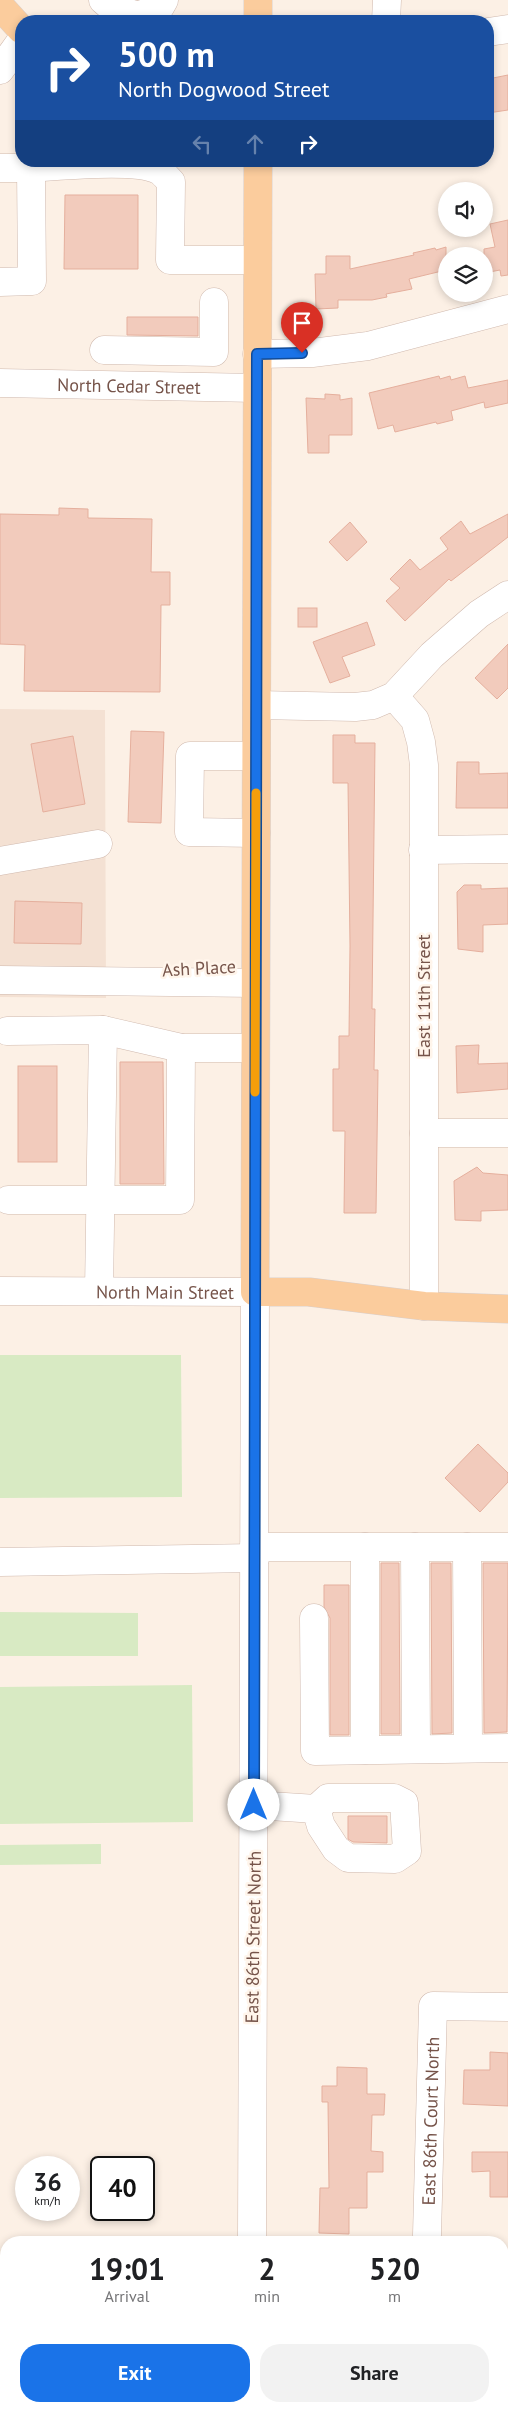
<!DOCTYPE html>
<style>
:root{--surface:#fff;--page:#f2f2f2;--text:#202124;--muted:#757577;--accent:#1a73e8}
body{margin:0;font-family:"PT Sans",sans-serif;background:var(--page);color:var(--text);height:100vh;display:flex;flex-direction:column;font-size:19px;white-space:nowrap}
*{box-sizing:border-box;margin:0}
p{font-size:16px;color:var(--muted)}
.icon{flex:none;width:28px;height:28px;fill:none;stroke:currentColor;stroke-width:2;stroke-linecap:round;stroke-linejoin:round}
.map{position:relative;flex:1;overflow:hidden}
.sheet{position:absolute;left:0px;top:2236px;width:509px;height:176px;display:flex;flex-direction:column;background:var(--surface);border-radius:20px 20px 0 0;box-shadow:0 2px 8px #0003}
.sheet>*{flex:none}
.hud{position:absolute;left:15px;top:15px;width:479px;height:152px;border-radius:20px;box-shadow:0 2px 8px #0003;background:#1a4fa0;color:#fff;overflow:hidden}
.buttons{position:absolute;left:438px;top:182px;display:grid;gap:10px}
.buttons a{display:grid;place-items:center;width:55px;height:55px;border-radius:50%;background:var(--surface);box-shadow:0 2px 8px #0003;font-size:25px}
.speed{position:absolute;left:15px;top:2156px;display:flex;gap:10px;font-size:25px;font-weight:700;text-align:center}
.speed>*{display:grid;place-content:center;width:65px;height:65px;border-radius:50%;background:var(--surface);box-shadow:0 2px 8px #0003;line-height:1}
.speed small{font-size:12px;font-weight:400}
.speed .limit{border:2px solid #111;border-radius:8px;background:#fff;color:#111}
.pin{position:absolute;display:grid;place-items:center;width:42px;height:42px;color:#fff;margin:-51px -21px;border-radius:50% 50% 50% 0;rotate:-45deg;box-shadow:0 0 5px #0007}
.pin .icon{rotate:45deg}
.me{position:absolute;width:55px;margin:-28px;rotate:0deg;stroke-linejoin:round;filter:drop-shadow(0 0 4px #0008)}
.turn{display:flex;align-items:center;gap:18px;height:105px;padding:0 20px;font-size:22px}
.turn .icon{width:65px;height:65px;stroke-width:2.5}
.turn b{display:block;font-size:35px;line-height:42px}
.lanes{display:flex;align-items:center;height:48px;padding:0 20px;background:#0003;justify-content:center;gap:25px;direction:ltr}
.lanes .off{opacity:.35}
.eta{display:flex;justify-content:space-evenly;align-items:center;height:85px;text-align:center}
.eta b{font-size:30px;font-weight:700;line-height:35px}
.cta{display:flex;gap:10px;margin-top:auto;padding:10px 20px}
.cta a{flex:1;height:58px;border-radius:20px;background:var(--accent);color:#fff;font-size:20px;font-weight:700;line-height:58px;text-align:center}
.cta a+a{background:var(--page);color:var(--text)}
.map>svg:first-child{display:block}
</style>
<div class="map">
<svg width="508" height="2412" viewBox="0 0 508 2412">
<rect width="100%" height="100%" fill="#fcf0e5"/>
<!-- residential -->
<polygon fill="#f4e1d3" points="0,709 105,710 106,998 0,997"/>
<!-- green -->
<g fill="#d8eac3">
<polygon points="0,1355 181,1355 182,1497 0,1498"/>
<polygon points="0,1612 138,1613 138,1656 0,1656"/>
<polygon points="192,1685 193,1822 0,1824 0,1687"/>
<polygon points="101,1844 101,1864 0,1865 0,1845"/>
</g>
<!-- building -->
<g fill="#f2cbbc" stroke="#e5af9d">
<polygon points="508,75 508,110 488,113 488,79"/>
<polygon points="65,195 138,195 138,269 64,269"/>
<polygon points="508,220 508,275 501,276 500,270 484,273 484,249 495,247 490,224"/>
<polygon points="446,247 446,270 409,279 412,289 386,294 387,297 372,300 338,300 338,308 316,309 315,274 326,274 326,256 350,256 350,269 414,255 413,253 435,248 436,250"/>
<polygon points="127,317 198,317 198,336 127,335"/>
<polygon points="439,376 440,379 450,376 451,380 465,376 468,388 508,380 508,403 485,408 484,402 451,411 453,420 437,424 436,422 395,432 393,425 378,429 369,393"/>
<polygon points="325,394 340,395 340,400 352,398 352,435 329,435 329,453 308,453 306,398 325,399"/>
<polygon points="59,508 88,509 88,518 152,519 151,572 170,572 170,605 161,605 160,692 24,691 25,645 0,644 0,514 59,515"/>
<polygon points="508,514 508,537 451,581 449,579 405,621 386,601 400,588 390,579 410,559 420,570 448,549 440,538 461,521 470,534"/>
<polygon points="350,522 367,542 347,561 329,542"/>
<rect x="298" y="608" width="19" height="19"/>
<polygon points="367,622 375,645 342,657 350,676 330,683 313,642"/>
<polygon points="508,644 508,688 497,699 475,678"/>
<polygon points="131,731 164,732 161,823 128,822"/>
<polygon points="333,735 355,735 355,743 375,743 372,1009 375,1009 374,1070 378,1070 376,1213 344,1213 345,1131 333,1131 333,1069 339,1069 339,1036 349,1036 350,946 348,783 333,783"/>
<polygon points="73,736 85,804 43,812 31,744"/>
<polygon points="457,762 479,762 479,774 508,773 508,808 456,808"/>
<polygon points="464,885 481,885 481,889 508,888 508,924 483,925 483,952 458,949 457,892"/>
<polygon points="15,901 82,903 81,944 14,943"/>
<polygon points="479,1045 478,1064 508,1063 508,1089 457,1093 456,1046"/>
<polygon points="120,1062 163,1062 164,1184 120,1184"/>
<rect x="18" y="1066" width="39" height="96"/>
<polygon points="477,1167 483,1173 508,1175 508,1210 481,1211 481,1221 455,1220 454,1181"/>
<polygon points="478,1444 508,1473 508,1482 480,1512 445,1478"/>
<polygon points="381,1563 399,1563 400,1734 381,1734"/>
<polygon points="431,1563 451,1563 452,1733 432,1734"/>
<polygon points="483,1563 508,1563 507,1732 484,1733"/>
<polygon points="324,1585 349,1585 349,1735 330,1735 330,1618 324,1607"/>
<polygon points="348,1816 387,1816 387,1843 353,1842 348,1839"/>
<polygon points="490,2052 508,2053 508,2106 463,2104 464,2070 490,2070"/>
<polygon points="337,2067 367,2068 367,2094 385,2094 384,2115 372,2115 371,2151 383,2152 383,2172 367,2172 367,2208 349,2208 349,2234 319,2233 320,2188 329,2188 328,2102 322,2102 322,2086 337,2086"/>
<polygon points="472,2152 508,2152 508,2197 490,2197 490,2171 472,2172"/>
</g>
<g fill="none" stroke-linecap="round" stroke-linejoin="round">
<defs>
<g id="minor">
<polyline points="103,0 111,7 138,16 160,7 164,0"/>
<polyline points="386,21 387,0"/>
<polyline points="488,32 508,29"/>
<polyline points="0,70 21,41"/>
<polyline points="0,168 31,168 32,281 0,282"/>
<path d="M 31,168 C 57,166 139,158 160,171 C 164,174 168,179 171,182 L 170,260 L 257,260"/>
<polyline points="104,350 214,352 214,302"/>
<polyline points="257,354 312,353 368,346 508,309"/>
<path id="s1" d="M 0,383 L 257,388"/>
<polyline points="394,696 415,720 421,742 424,765 424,1306"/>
<polyline points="257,705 355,707 373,705 394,696 432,655 479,614 508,595"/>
<polyline points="256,833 189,832 190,756 256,756"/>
<polyline points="423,850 508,849"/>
<polyline points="0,861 98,844"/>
<polyline points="0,980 255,983"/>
<polyline points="7,1031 103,1030 181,1048 255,1048"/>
<polyline points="424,1133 508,1133"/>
<polyline points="8,1200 180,1200 181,1048"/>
<path id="s2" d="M 0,1291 L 255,1292 L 252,2242"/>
<polyline points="99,1291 103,1030"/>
<polyline points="254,1547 508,1547"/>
<polyline points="365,1547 365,1750"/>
<polyline points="415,1547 416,1749"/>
<polyline points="467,1547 468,1748"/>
<polyline points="0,1562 255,1558"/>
<polyline points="314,1618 315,1751 508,1748"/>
<polyline points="254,1805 316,1809 328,1798 394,1798 404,1803 407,1851 395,1859 348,1858 336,1849 321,1826 316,1809"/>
<path id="s3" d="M 427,2235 L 433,2006 L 508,2007"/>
<polyline points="252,2406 252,2412"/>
<polyline points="446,2406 461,2412"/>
</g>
<g id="major">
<polyline points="258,0 258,21"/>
<polyline points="0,6 21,29"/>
<polyline points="258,161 255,1292 309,1292 424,1306 508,1309"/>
</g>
</defs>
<!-- minor casing -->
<use href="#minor" stroke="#d0b9ae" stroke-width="29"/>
<!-- major casing -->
<use href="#major" stroke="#d9cfcc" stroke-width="29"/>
<!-- minor -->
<use href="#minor" stroke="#fff" stroke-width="28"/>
<!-- major -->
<use href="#major" stroke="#fbcc9d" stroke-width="28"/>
</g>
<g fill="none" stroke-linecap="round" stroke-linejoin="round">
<defs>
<polyline id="route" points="254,1805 257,354 302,353"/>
</defs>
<!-- route casing -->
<use href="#route" stroke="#114b97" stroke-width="12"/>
<!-- route -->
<use href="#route" stroke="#1a73e8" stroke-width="9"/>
<!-- slow -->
<polyline stroke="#f59e0b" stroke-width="9" points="255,1092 256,793"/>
</g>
<g text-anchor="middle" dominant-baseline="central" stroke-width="5" stroke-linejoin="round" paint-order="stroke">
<!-- street labels -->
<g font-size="18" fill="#76544a" stroke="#fff5eb">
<text stroke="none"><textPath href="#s1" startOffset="129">North Cedar Street</textPath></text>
<text transform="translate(199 968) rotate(-3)">Ash Place</text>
<text transform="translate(423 996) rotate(-90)">East 11th Street</text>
<text stroke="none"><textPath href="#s2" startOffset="165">North Main Street</textPath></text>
<text transform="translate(253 1937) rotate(-89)">East 86th Street North</text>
<text stroke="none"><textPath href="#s3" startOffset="114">East 86th Court North</textPath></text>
</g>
</g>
</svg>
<div class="buttons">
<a><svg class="icon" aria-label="sound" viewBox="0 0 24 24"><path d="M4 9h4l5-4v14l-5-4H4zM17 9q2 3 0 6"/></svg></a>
<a><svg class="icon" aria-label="layers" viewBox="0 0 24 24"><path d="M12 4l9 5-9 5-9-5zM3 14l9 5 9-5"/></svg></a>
</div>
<div class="speed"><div>36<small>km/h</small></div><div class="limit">40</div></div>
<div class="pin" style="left:302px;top:353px;background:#d93025"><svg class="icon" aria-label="arrive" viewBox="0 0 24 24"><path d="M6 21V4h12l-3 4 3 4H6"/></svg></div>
<svg class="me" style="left:254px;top:1805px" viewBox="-20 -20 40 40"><circle r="19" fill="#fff"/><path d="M0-13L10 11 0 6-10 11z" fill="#1a73e8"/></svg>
<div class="hud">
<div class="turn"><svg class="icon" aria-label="right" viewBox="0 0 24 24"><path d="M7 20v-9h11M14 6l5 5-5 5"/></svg><div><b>500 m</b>North Dogwood Street</div></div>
<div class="lanes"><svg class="icon off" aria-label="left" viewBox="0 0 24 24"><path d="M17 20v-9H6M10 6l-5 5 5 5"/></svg><svg class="icon off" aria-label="ahead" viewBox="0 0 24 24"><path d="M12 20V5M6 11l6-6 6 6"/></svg><svg class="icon" aria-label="right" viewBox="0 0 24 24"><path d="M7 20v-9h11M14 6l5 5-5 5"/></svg></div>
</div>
<section class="sheet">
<div class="eta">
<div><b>19:01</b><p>Arrival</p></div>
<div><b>2</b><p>min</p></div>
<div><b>520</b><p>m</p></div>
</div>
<div class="cta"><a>Exit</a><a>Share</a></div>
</section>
</div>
